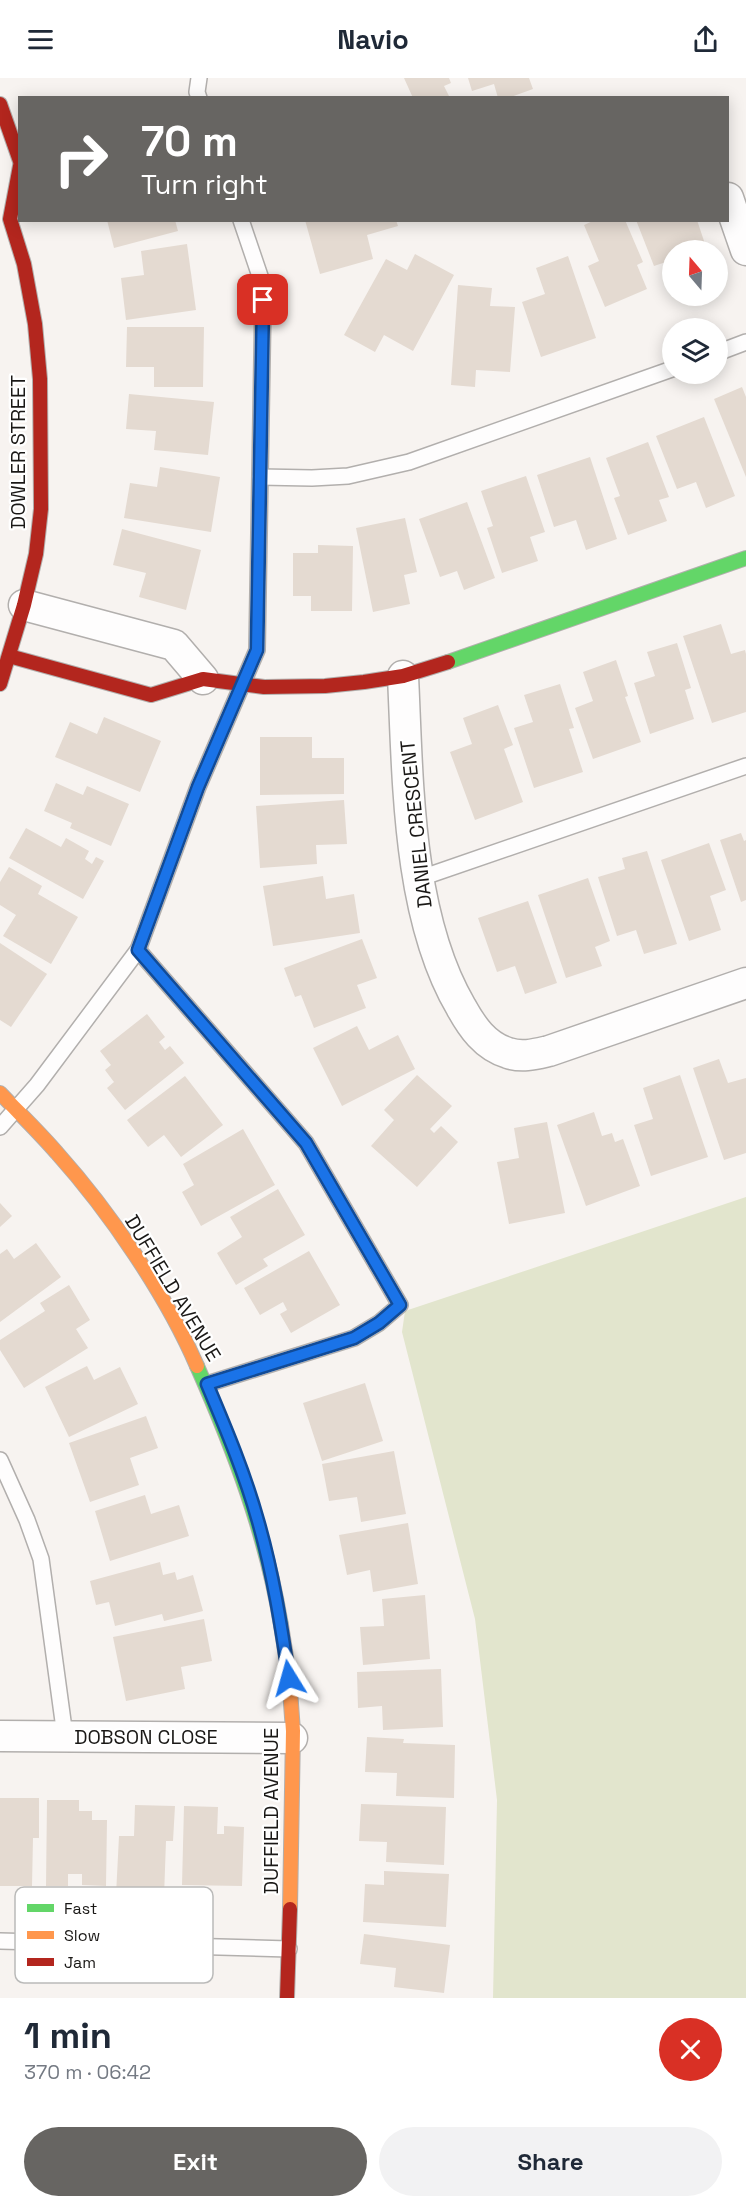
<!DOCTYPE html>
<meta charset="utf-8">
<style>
:root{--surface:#fff;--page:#f2f2f3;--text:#1f2937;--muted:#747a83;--accent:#676562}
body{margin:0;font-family:"Space Grotesk",sans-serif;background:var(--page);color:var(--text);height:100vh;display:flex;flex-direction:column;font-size:22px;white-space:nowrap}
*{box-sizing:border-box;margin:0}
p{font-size:20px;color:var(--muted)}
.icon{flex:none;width:33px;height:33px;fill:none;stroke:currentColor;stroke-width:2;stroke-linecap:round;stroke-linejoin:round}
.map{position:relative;height:1920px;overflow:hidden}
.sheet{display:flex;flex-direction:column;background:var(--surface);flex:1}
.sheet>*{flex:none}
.top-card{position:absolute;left:18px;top:18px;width:711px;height:126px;border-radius:0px;box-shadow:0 3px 15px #0003;background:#676562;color:#fff;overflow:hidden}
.needle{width:39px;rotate:341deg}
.buttons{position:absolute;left:662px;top:162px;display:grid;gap:12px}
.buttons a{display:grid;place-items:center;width:66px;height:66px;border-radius:50%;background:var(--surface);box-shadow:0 3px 15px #0003;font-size:30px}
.pin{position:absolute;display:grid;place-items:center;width:51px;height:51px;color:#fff;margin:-26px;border-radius:12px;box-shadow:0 3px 9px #0006}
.me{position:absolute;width:66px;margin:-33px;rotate:352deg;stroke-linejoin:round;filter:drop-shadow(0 0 4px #0008)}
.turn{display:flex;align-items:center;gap:21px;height:126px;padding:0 24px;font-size:27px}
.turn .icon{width:78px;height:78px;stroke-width:2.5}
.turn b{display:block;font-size:42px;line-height:51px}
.round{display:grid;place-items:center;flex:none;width:63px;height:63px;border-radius:32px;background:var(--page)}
.head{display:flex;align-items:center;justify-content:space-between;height:102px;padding:0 24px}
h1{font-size:36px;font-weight:600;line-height:45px}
.button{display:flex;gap:12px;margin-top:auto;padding:12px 24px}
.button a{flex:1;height:69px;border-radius:36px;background:var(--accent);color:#fff;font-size:24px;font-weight:600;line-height:69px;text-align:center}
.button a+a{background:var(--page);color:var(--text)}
header{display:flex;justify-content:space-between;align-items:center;height:78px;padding:0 24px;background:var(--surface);font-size:27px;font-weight:600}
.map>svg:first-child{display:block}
</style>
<header><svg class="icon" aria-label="menu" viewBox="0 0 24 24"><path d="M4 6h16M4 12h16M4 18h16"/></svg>Navio<svg class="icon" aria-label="share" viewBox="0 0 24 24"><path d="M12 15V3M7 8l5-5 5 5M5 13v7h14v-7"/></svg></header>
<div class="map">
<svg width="746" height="1920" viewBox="0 0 746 1920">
<rect width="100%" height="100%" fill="#f7f3f0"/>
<!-- green -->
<polygon fill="#e2e5cd" points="746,1119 746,1920 493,1920 497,1722 475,1541 402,1254 405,1233"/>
<!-- building -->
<g fill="#e4dad1">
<polygon points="404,0 449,0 451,5 444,8 450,20 413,20"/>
<polygon points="468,0 529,0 533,11 508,20 498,20 494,6 472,13"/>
<polygon points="107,142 175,142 178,153 114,170"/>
<polygon points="305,142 396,142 398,148 367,157 373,181 320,196"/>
<polygon points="595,142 625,142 643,184 637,187 647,211 605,229 588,188 599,183 584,147"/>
<polygon points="636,142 697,142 706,169 696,172 672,172 672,182 654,188"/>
<polygon points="187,166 196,232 126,242 121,200 144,197 141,173"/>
<polygon points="415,176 454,197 413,273 384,257 375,274 344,257 386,181 407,192"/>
<polygon points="568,178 596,260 541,279 522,224 545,216 536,190"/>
<polygon points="458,207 492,210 490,228 515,229 510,294 476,292 475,309 451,307"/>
<polygon points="127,249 204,249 203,309 154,309 154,289 126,289"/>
<polygon points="742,309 746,319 746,399 714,321"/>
<polygon points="129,316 214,324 208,377 154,372 156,353 126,351"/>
<polygon points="704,339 735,418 706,430 696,404 677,411 656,358"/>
<polygon points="648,364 669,419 659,422 667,443 628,457 614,420 620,418 606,380"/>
<polygon points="590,379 617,461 586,472 576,442 554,449 537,397"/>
<polygon points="160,389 220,399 211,454 124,440 130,405 157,409"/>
<polygon points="526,398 545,454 530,459 538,483 502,495 487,450 493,448 481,413"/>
<polygon points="467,424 495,500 464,512 457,493 440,499 419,441"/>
<polygon points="405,440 417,494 404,497 410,526 373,534 356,450"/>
<polygon points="122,451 201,472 186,532 139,519 146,495 113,487"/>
<polygon points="318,467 353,468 352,533 311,533 311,518 293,518 293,475 318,475"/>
<polygon points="721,546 731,576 745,572 746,576 746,634 712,645 683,558"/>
<polygon points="677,565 691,610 685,612 694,641 650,656 634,605 655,598 647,574"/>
<polygon points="616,582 628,618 625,619 641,664 593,681 575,630 593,623 583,594"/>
<polygon points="560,606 574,650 569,651 583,694 534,710 514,650 533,644 524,617"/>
<polygon points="498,627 513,667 504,671 523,724 475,742 450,674 472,666 463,640"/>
<polygon points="104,639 161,663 140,714 55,679 70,644 97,656"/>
<polygon points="260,659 312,659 312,680 344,680 344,716 260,717"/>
<polygon points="56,705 83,717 87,708 129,726 111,768 70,750 72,745 44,733"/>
<polygon points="344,722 347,766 316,767 317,786 260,790 256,728"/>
<polygon points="26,750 61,769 66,760 89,773 85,781 92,786 96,779 104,783 83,821 9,780"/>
<polygon points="741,755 744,763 746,762 746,822 741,824 720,762"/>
<polygon points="709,765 726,812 710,818 721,852 689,863 661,782"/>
<polygon points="647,773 677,866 644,876 636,852 617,858 598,799 625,791 622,780"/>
<polygon points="9,789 42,808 38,816 78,839 51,886 3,858 16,837 0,827 0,804"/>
<polygon points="323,798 326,821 354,816 360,855 273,868 263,808"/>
<polygon points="588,800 610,863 595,869 602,888 566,900 538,817"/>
<polygon points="528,823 557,905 525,916 515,888 497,894 478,840"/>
<polygon points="362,861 377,900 357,907 366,930 314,950 301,917 295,919 284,890"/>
<polygon points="0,865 47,896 11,949 0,942"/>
<polygon points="147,936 165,959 159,964 165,972 170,968 184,985 125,1032 107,1010 114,1004 105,992 111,987 100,973"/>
<polygon points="357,948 369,972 398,957 415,991 342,1028 313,970"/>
<polygon points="719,981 728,1005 746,1000 746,1075 724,1082 693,990"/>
<polygon points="417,997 452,1028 430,1051 434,1055 441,1048 458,1064 417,1109 371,1068 394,1042 384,1032"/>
<polygon points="680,997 708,1079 651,1098 634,1047 653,1041 643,1010"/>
<polygon points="185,998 223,1047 181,1079 164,1057 148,1069 127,1042"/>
<polygon points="594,1034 602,1058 612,1055 615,1064 623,1061 640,1108 586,1128 557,1047"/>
<polygon points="547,1044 565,1135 509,1146 497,1084 519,1080 514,1050"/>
<polygon points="243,1051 275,1107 201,1148 182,1114 194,1107 183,1086"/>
<polygon points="278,1111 305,1157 263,1181 268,1188 236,1207 217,1175 242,1159 230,1139"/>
<polygon points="0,1125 12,1138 0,1149"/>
<polygon points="36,1165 61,1199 0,1244 0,1176 7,1171 14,1181"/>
<polygon points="309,1173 340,1227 291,1255 280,1236 287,1232 283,1224 260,1237 244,1210"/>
<polygon points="69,1207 90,1242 76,1251 88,1270 24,1310 0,1272 0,1262 45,1233 40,1225"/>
<polygon points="87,1288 94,1302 120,1289 138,1326 69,1359 45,1309"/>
<polygon points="365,1305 383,1363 322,1383 303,1325"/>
<polygon points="146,1338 158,1370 130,1380 139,1407 90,1424 69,1365"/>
<polygon points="394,1373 406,1436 361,1444 357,1419 329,1423 322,1386"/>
<polygon points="145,1417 151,1436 179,1427 189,1458 110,1483 95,1433"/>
<polygon points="408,1445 418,1506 373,1514 370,1492 347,1497 339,1457"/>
<polygon points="160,1484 163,1497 175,1494 177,1502 193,1497 203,1533 164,1543 162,1536 115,1548 109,1524 96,1527 90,1503"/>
<polygon points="425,1517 430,1581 363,1587 360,1549 384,1548 382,1521"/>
<polygon points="204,1541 212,1583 181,1589 185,1611 126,1623 113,1559"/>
<polygon points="441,1591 443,1649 383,1652 382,1628 358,1630 357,1594"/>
<polygon points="367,1659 404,1661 403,1665 455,1667 454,1720 396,1718 397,1695 365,1694"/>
<polygon points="0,1720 39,1720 39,1760 33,1760 32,1808 0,1808"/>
<polygon points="47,1722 79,1722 79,1733 92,1733 92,1742 107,1742 106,1808 82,1807 82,1796 68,1796 68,1808 46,1808"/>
<polygon points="361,1726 446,1729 444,1787 386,1784 387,1764 359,1763"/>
<polygon points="135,1727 175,1728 173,1763 166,1763 164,1819 116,1817 119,1758 134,1758"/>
<polygon points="184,1728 218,1729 217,1756 224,1756 224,1748 244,1749 242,1808 182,1807"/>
<polygon points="384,1793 449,1796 446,1849 363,1844 365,1806 384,1807"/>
<polygon points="364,1856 450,1867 444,1915 394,1909 396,1890 360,1886"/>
</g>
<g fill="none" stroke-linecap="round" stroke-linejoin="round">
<defs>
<g id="lane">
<polyline points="199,0 197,14 199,20"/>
<polyline points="717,275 746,264"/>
<polyline points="260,399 312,400 348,398 409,384 672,291"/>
<polyline points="418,801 746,688"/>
<polyline points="138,872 306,1065 400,1227 379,1245 354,1260 207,1306"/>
<polyline points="0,1049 37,1007 138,872 198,709 257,572 263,222 262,204 241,142"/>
<polyline points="0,1382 27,1442 41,1481 65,1658"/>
<polyline points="0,1863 289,1871"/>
</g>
<g id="street">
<polyline points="728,120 746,172"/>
<polyline points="24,527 174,567 203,601"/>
<path d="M 403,598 C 408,702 407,837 461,929 C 472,949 485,968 508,975 C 522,980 536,976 549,973 L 746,905"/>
<polyline points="0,1658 292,1660"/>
</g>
<g id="fast">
<polyline points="448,584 746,480"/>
<path d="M 197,1288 C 234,1372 266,1456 281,1547"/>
</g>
<g id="slow">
<path d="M 0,1015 C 19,1035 39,1054 57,1075 C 109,1133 166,1216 197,1288"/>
<polyline points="281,1547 289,1598 293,1653 290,1831"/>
</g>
<g id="jam">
<polyline points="0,26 20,83"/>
<polyline points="9,578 151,617 203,601 264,609 325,608 364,604 403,598 448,584"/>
<polyline points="0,606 24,527 36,476 41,431 40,301 35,246 24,186 10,141 20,88"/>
<polyline points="287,1920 290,1831"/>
</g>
</defs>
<!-- lane casing -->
<use href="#lane" stroke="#b2afad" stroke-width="18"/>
<!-- street casing -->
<use href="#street" stroke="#b2afad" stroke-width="33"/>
<!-- fast casing -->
<use href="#fast" stroke="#b2afad" stroke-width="16"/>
<!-- slow casing -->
<use href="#slow" stroke="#b2afad" stroke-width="16"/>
<!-- jam casing -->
<use href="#jam" stroke="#b2afad" stroke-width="16"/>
<!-- lane -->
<use href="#lane" stroke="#fefdfd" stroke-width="15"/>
<!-- street -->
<use href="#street" stroke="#fefdfd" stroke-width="30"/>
<!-- fast -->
<use href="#fast" stroke="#63d668" stroke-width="14"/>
<!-- slow -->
<use href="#slow" stroke="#ff974d" stroke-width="14"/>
<!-- jam -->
<use href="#jam" stroke="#b3261e" stroke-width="14"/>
</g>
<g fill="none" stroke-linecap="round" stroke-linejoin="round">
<defs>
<path id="route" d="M 263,222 L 257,572 L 198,709 L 138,872 L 306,1065 L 400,1227 L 379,1245 L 354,1260 L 207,1306 C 226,1351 245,1396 258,1443 C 273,1495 281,1547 289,1600"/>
</defs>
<!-- route casing -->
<use href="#route" stroke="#114b97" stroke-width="15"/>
<!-- route -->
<use href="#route" stroke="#1a73e8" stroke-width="10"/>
</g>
<g text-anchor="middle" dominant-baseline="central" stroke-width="4.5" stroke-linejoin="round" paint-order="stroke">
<!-- street labels -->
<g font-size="20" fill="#1a1816" stroke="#fff">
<text transform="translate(18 374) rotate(-90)">DOWLER STREET</text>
<text transform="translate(416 746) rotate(-96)">DANIEL CRESCENT</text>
<text transform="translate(173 1210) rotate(59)">DUFFIELD AVENUE</text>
<text x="146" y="1659">DOBSON CLOSE</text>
<text transform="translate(271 1733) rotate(-90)">DUFFIELD AVENUE</text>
</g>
</g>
<!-- legend -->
<rect x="15" y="1809" width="198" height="96" rx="9" fill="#fff" stroke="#babab9" stroke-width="1.5"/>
<rect x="27" y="1826" width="27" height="8" fill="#63d668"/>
<rect x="27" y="1853" width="27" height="8" fill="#ff974d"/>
<rect x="27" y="1880" width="27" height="8" fill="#b3261e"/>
<g font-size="16" fill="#1a1816">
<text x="64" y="1836">Fast</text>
<text x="64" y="1863">Slow</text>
<text x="64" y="1890">Jam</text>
</g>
</svg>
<div class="buttons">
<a><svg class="needle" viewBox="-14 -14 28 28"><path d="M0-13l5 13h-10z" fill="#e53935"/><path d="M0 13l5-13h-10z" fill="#747a83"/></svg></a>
<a><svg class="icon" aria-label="layers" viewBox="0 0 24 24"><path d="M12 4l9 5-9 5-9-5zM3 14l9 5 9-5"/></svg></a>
</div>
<div class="pin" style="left:263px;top:222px;background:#d93025"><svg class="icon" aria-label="arrive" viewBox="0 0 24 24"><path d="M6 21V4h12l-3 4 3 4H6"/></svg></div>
<svg class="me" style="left:289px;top:1600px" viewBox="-20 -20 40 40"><path d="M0-17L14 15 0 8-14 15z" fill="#1a73e8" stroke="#fff" stroke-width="4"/></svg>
<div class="top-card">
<div class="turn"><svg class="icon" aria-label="right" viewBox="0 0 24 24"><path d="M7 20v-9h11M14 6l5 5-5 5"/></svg><div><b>70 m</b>Turn right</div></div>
</div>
</div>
<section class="sheet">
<div class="head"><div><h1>1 min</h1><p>370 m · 06:42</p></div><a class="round" style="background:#d93025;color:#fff"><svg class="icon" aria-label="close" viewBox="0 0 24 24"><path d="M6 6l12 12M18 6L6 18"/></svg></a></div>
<div class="button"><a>Exit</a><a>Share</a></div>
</section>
